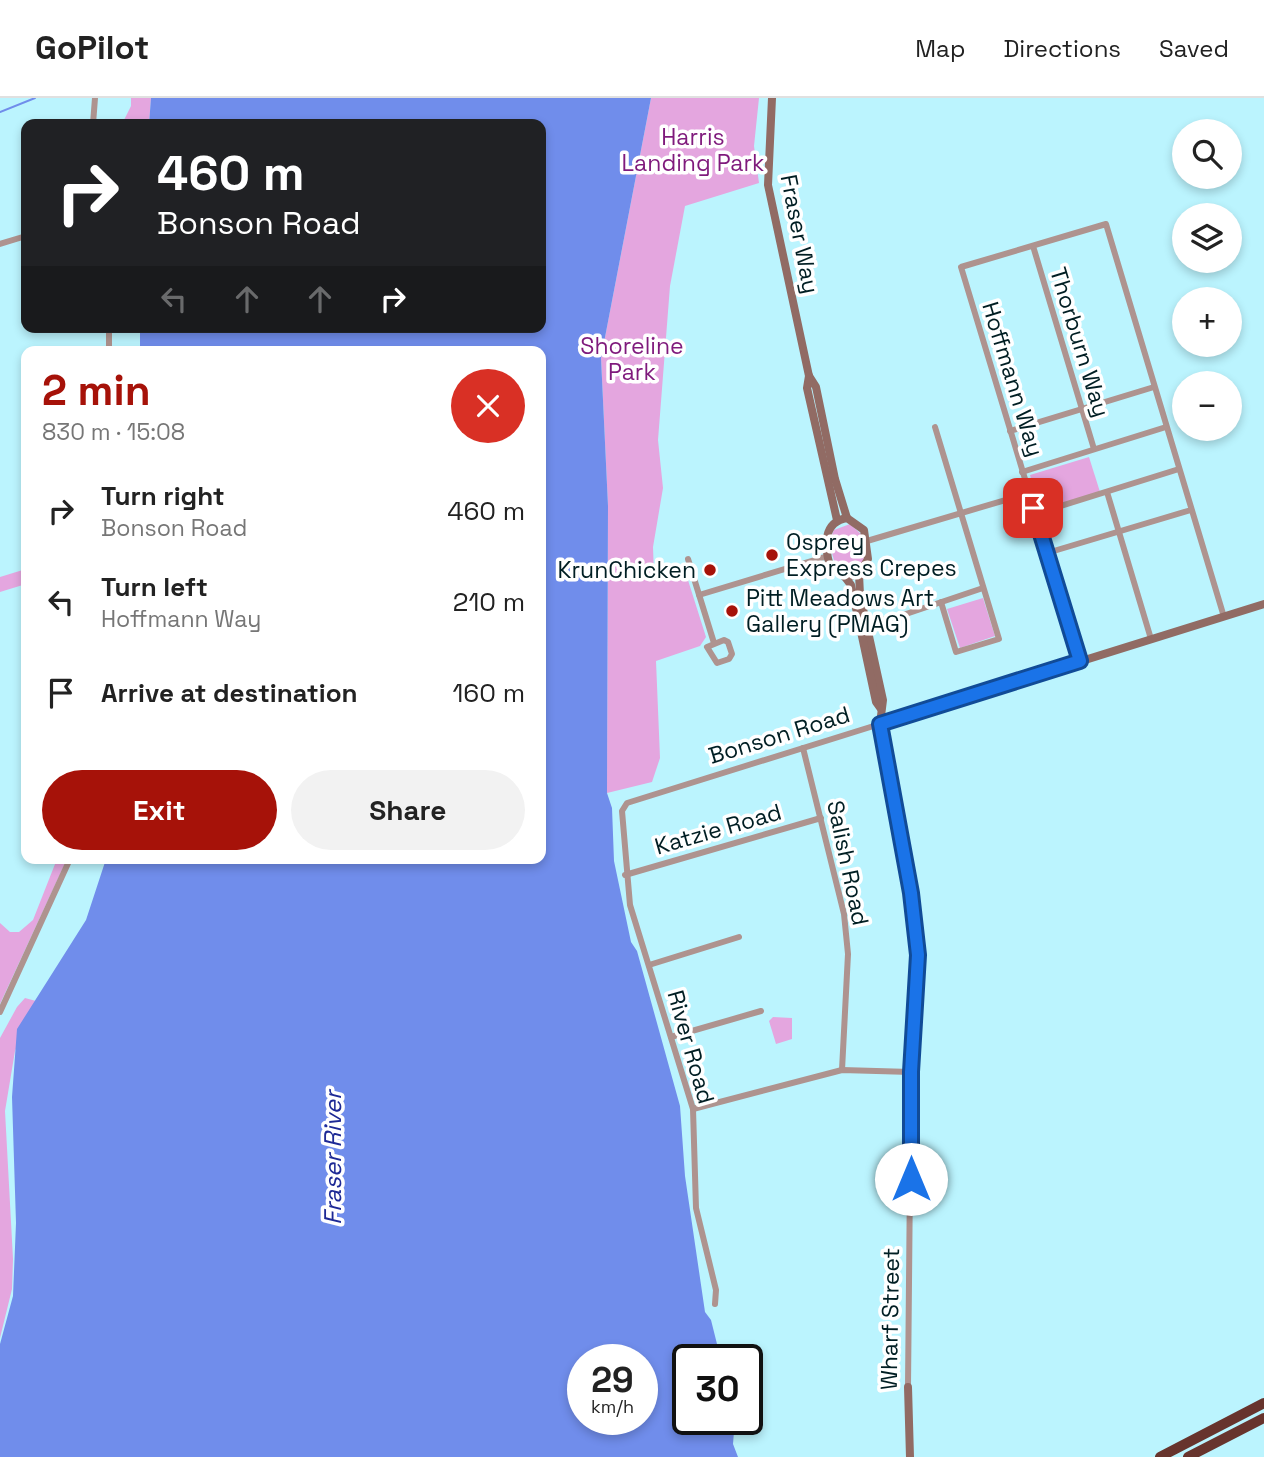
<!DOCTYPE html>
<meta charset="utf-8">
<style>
:root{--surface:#fff;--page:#f2f2f2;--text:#222;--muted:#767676;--line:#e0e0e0;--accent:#a61209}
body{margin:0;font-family:"Space Grotesk",sans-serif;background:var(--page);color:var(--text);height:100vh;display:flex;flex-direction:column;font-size:26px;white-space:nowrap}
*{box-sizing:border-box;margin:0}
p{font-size:23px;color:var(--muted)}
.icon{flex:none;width:38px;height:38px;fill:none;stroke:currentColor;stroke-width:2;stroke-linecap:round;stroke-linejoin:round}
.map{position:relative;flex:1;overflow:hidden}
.drawer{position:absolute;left:21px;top:248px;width:525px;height:518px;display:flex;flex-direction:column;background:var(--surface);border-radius:14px;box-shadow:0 4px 10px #0003}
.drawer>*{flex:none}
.hud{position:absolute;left:21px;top:21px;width:525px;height:214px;border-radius:14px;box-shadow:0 4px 10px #0003;background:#202124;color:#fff;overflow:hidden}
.tools{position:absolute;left:1172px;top:21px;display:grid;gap:14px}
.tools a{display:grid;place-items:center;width:70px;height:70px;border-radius:50%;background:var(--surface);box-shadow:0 4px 10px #0003;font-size:35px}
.speed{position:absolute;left:567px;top:1246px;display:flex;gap:14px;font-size:35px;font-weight:700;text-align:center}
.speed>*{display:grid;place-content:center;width:91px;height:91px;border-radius:50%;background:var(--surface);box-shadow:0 4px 10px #0003;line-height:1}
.speed small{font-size:18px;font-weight:400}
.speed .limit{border:4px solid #111;border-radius:10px;background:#fff;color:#111}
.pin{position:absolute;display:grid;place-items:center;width:60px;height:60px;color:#fff;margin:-30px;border-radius:14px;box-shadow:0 4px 10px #0006}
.me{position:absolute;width:77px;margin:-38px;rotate:0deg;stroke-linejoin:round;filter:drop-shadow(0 0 5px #0008)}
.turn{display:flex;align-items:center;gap:24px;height:147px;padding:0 21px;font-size:32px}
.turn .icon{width:91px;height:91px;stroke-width:2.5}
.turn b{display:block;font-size:49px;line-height:60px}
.lanes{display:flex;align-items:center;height:66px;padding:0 21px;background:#0003;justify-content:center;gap:35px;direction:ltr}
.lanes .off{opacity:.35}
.round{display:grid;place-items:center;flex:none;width:74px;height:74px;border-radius:37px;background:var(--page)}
.head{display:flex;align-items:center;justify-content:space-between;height:119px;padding:0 21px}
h1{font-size:42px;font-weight:700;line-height:52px;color:var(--accent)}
.button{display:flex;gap:14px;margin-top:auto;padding:14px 21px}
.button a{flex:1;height:80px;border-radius:42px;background:var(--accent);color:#fff;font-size:28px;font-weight:700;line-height:80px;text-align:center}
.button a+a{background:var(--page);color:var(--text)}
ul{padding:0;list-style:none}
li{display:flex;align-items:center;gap:21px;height:91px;padding:0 21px}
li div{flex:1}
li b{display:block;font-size:26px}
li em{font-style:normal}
header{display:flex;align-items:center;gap:42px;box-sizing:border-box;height:98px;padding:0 35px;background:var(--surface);border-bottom:2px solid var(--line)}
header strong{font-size:33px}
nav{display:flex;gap:38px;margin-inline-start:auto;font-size:24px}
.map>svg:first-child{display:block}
</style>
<header>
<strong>GoPilot</strong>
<nav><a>Map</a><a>Directions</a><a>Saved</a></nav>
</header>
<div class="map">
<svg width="1264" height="1359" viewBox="0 0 1264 1359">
<rect width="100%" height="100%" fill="#bbf4fe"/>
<!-- green -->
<g fill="#e4a6df">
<polygon points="131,0 151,0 149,26 122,26 131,8"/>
<polygon points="651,0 759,0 754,48 759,85 685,108 670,188 658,342 663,390 653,449 654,477 687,479 706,539 700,548 656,563 660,660 652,684 607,695 608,408 601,260"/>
<polygon points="1089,359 1100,394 1040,412 1030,377"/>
<path d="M 850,426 L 862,437 L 864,463 C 857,472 847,477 836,470 L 829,444 L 834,432 Z"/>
<polygon points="26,471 26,486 0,494 0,479"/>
<polygon points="983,500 995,538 960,550 947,511"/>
<polygon points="57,761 67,761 0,906 0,825 10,834 19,834 33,822"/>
<polygon points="25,900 36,903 15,953 5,1013 13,1161 12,1191 0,1240 0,940 17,909"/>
<polygon points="773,919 792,920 792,941 776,946 769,923"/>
</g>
<!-- water -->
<path fill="#708deb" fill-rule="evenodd" d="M 151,0 L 651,0 L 601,260 L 608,408 L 607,695 L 612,710 L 614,763 L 631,844 L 637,853 L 680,1008 L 685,1078 L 705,1214 L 711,1222 L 721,1262 L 688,1262 L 688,1321 L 735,1321 L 733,1346 L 738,1359 L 0,1359 L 0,1246 L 13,1198 L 16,1125 L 12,999 L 17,931 L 86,822 L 106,761 L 541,761 L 541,254 L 140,254 L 140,229 L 541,229 L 541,26 L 149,26 ZM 583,1262 L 642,1262 L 642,1321 L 583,1321 Z"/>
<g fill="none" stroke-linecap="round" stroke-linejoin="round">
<!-- stream -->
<polyline stroke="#708deb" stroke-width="2" points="0,14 35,0"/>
<!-- street -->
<g stroke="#ae938f" stroke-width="6">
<polyline points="93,26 95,0"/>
<polyline points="0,146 26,138"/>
<polyline points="1033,148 1094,351"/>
<polyline points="109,229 109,254"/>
<polyline points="935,329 999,541 956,554 941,504"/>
<polyline points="1010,333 1154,289"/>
<polyline points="1022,374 1166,329"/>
<polyline points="1107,394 1151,541"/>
<polyline points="1035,416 1179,371"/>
<polyline points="867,443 1029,395"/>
<polyline points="1047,455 1191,412"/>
<polyline points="688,461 714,545"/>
<polyline points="699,497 828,458"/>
<polyline points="864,526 903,517 983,490"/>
<polygon points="724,542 728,544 732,556 729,561 717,565 707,549"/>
<polyline points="1080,563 961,169 1106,126 1224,519"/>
<polyline points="803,650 844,816 848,856 842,972"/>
<polyline points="625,777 821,720"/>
<polyline points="649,867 739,839"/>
<polyline points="0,914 70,761"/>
<polyline points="671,939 761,913"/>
<polyline points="693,1011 842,972 911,974"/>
<polyline points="715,1206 716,1192 696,1110 693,1011 630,807 622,713 627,705 880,626 911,795 918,857 911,974 908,1289"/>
</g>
<!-- secondary -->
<g stroke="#916b64" stroke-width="8">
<polyline points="772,0 768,87 809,278 816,289 835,381 847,420"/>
<polyline points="809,278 807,290 837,422"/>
<path d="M 847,420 L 864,432 L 868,461 L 859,476 L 845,479 L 830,468 C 824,448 823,424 847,420 Z"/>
<polyline points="859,476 860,497 883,602 880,626 1264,506"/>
<polyline points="845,479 851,487 876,604 881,611"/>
<polyline points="908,1289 910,1359"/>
</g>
<!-- highway -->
<g stroke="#67342d" stroke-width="10">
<polyline points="1160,1359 1264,1305"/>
<polyline points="1188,1359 1264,1320"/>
</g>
</g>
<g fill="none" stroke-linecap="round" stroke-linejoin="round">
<defs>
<polyline id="route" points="911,1081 911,974 918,857 911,795 880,626 1080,563 1033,410"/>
</defs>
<!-- route casing -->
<use href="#route" stroke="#114b97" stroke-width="18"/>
<!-- route -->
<use href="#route" stroke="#1a73e8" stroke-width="12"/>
</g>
<!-- markers -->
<g fill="#a61209" stroke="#fff" stroke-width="2.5">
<circle cx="772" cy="457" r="7"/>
<circle cx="710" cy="472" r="7"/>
<circle cx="732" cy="513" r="7"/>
</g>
<g text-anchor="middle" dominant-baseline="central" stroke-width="7" stroke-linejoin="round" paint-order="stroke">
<!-- park labels -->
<g font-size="23" fill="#7f1a7c" stroke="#fff">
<text x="693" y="39">Harris<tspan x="693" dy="26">Landing Park</tspan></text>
<text x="632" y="248">Shoreline<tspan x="632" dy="26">Park</tspan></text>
</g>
<!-- street labels -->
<g font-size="23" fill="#001e23" stroke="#fff">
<text transform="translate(800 136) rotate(79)">Fraser Way</text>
<text transform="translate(1080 244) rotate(73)">Thorburn Way</text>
<text transform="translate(1013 281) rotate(73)">Hoffmann Way</text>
<text transform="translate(779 637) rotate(-17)">Bonson Road</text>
<text transform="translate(718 731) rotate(-16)">Katzie Road</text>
<text transform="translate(848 765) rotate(78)">Salish Road</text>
<text transform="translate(691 949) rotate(74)">River Road</text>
<text transform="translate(890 1221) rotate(-89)">Wharf Street</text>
</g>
<!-- poi labels -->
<g font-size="23" fill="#001e23" stroke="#fff" text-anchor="start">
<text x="786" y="444">Osprey<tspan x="786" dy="26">Express Crepes</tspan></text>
<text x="696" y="472" text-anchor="end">KrunChicken</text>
<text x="746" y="500">Pitt Meadows Art<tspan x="746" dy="26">Gallery (PMAG)</tspan></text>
</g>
<!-- water labels -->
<g font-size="24" font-style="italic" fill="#1d2995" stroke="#fff">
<text transform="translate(332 1060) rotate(-90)">Fraser River</text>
</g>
</g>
</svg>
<div class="tools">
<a><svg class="icon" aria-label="search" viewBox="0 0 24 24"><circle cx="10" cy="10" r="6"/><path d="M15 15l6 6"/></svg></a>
<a><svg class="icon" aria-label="layers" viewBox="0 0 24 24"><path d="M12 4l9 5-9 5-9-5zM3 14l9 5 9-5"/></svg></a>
<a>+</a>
<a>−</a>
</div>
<div class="speed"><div>29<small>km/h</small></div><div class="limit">30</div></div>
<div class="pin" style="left:1033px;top:410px;background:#d93025"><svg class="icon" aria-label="arrive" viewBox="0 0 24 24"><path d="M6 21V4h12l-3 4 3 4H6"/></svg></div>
<svg class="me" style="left:911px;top:1081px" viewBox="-20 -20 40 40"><circle r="19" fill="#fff"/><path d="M0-13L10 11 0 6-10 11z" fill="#1a73e8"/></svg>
<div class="hud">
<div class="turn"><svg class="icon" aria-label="right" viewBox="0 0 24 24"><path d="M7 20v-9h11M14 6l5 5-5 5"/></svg><div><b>460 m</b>Bonson Road</div></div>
<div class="lanes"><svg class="icon off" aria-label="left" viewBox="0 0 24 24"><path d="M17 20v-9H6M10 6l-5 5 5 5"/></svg><svg class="icon off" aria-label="ahead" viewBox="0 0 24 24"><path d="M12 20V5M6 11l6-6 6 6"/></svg><svg class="icon off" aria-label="ahead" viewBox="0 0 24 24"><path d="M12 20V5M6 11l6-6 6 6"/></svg><svg class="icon" aria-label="right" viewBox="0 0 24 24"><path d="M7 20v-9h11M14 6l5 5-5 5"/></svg></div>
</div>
<section class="drawer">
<div class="head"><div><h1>2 min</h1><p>830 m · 15:08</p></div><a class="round" style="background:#d93025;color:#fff"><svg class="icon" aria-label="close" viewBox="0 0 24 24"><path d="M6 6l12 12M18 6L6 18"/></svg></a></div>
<ul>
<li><svg class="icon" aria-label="right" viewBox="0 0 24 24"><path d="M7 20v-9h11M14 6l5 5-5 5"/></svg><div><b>Turn right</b><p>Bonson Road</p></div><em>460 m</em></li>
<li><svg class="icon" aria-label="left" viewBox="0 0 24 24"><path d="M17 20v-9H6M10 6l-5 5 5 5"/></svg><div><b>Turn left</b><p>Hoffmann Way</p></div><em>210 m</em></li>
<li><svg class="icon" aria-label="arrive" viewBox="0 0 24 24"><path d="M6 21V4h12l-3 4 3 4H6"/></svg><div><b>Arrive at destination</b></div><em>160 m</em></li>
</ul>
<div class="button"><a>Exit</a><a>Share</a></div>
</section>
</div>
